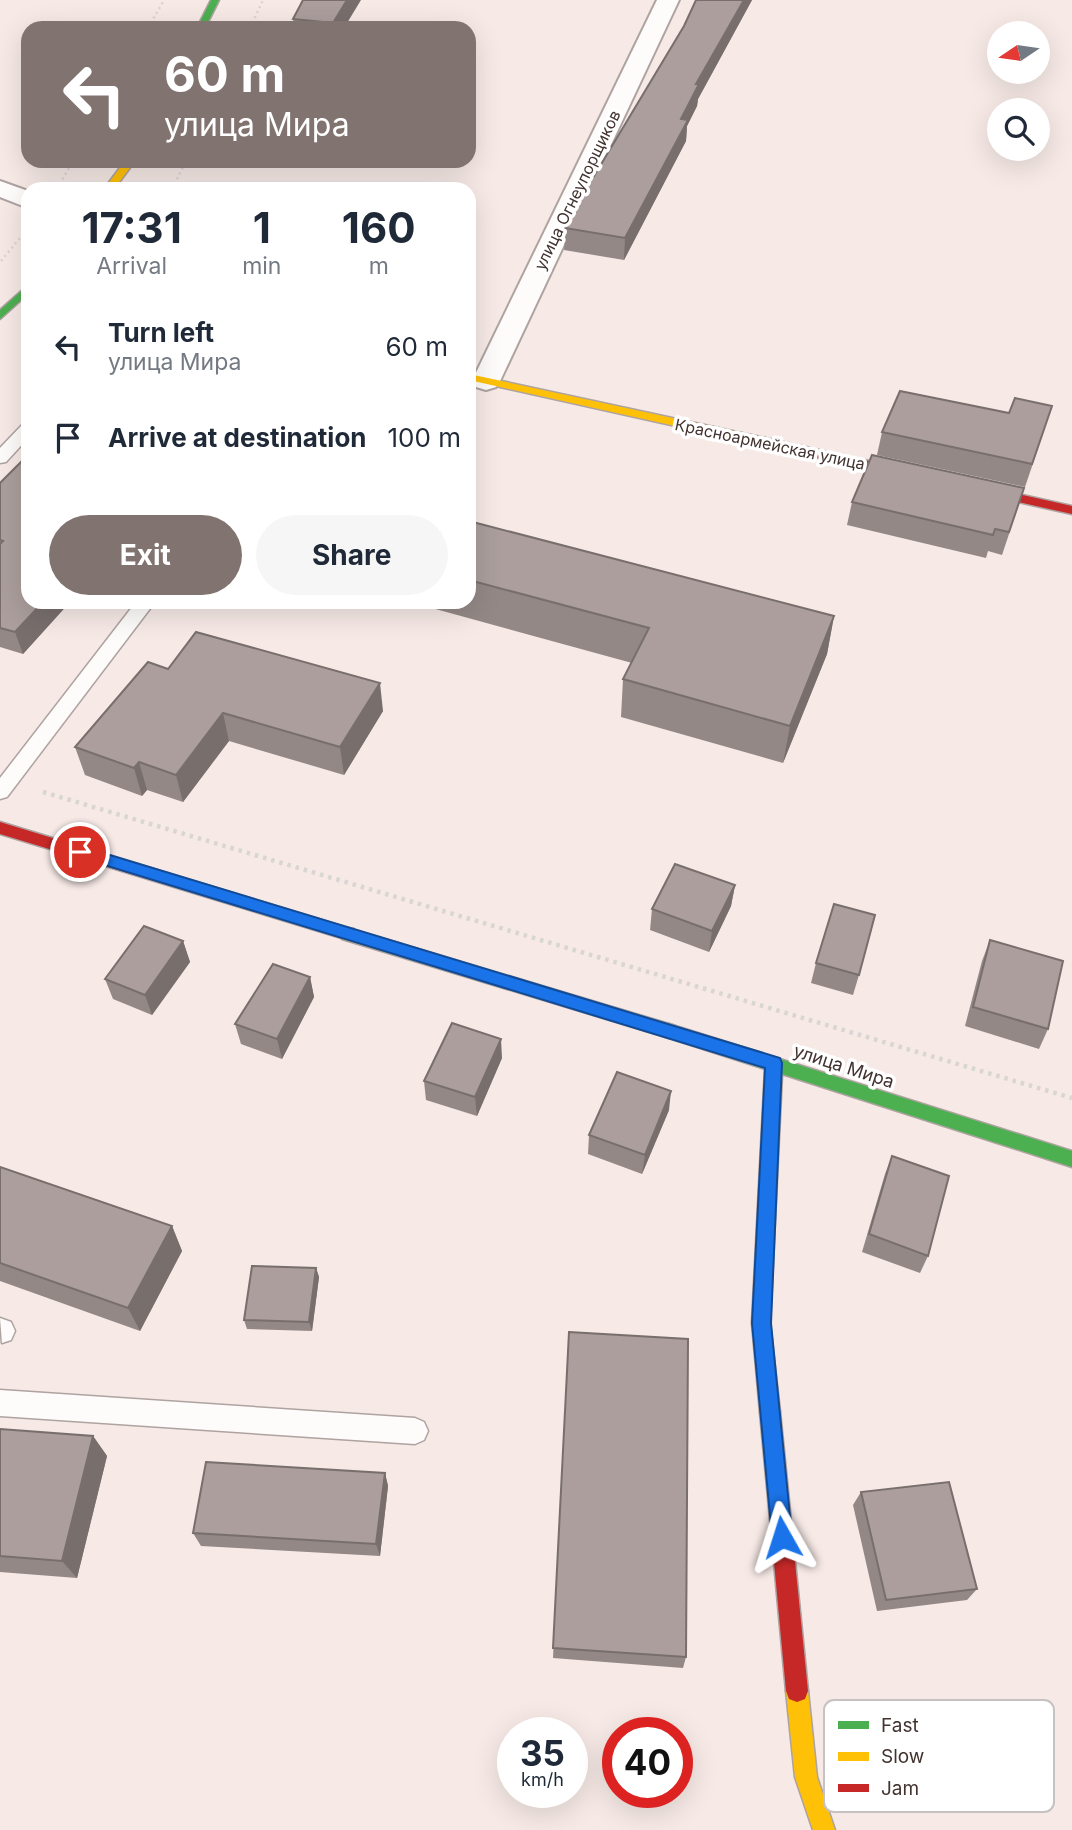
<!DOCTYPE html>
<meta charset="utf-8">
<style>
:root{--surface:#fff;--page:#f6f6f7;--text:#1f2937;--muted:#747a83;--accent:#817370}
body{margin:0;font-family:Inter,sans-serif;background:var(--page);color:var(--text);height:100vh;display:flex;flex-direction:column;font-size:26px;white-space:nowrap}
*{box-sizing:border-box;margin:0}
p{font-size:23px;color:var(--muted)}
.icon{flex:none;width:38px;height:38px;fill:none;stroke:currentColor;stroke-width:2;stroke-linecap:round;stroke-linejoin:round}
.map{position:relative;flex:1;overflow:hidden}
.side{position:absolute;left:21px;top:182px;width:455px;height:427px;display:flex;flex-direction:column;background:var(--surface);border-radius:21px;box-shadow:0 7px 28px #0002}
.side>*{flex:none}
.hud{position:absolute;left:21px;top:21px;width:455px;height:147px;border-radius:21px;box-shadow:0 7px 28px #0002;background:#817370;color:#fff;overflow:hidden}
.needle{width:46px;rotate:257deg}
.controls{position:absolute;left:987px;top:21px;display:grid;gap:14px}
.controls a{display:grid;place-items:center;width:63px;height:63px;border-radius:50%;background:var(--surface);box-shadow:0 7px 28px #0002;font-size:35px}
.speed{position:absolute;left:497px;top:1717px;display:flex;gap:14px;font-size:35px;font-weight:700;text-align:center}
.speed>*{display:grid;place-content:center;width:91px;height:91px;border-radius:50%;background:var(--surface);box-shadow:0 7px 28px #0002;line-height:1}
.speed small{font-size:18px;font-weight:400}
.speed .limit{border:10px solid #d22;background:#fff;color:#111}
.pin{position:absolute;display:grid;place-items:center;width:60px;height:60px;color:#fff;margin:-30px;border:4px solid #fff;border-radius:50%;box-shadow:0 2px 7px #0007}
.me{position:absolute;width:77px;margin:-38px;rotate:354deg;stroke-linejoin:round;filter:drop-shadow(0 0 5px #0008)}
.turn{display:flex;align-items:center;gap:24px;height:147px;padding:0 28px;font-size:32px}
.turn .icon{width:91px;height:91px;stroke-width:2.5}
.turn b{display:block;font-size:49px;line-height:60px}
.eta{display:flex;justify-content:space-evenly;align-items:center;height:119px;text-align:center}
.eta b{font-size:42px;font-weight:700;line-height:49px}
.cta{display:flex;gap:14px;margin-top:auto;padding:14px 28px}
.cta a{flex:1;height:80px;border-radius:42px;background:var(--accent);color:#fff;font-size:28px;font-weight:700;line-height:80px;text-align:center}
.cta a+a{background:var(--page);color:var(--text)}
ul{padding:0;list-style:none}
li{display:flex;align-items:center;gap:21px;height:91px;padding:0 28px}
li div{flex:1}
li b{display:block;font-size:26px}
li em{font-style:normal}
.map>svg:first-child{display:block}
</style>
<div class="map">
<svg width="1072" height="1830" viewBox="0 0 1072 1830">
<rect width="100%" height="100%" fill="#f6e9e6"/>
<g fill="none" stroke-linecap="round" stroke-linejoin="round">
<defs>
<g id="lane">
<polygon points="28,423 28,438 6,462 0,463 0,448 22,425"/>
<polygon points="136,602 155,602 7,797 0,799 0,778"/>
<polygon points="0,1318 11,1322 15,1331 11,1340 2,1343"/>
<polygon points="0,1390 415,1418 424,1422 428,1431 424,1440 415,1444 0,1416"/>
</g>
<g id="street">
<polygon points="657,0 679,0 500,381 496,387 486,390 476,387 472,381"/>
<polygon points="0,181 28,191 28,208 0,197"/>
</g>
<g id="fast">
<polygon points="211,0 219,0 205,28 197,28"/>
<polygon points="28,285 28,294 0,319 0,310"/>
<polygon points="669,1024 1072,1151 1072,1167 782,1074 770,1323 780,1412 777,1419 770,1422 763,1419 760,1412 752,1323 765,1069 663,1036 661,1031 663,1026"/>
</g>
<g id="slow">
<polygon points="125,161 135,161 114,189 104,189"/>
<polygon points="469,374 774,440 780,444 774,448 469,380"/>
<polygon points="348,928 669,1024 675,1026 677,1031 675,1036 669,1038 342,939 340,934 342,929"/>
<polygon points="797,1680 805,1683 808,1691 817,1777 835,1830 813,1830 795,1777 786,1691 789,1683"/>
</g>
<g id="jam">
<polygon points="774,440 1072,506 1072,514 770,447 770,441"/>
<polygon points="0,822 348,928 354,929 356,934 354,939 348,940 0,834"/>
<polygon points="770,1402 777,1405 780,1412 808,1691 805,1699 797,1702 789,1699 786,1691 760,1412 763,1405"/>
</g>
</defs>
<!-- lane casing -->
<use href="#lane" stroke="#aea3a0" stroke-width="3"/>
<!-- street casing -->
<use href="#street" stroke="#aea3a0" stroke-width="4"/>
<!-- fast casing -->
<use href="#fast" stroke="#aea3a0" stroke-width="3"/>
<!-- slow casing -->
<use href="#slow" stroke="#aea3a0" stroke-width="3"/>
<!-- jam casing -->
<use href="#jam" stroke="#aea3a0" stroke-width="3"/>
<!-- path-far1 -->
<g stroke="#d8d5d3" stroke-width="2.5" stroke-dasharray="2 3.5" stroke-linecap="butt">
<polyline points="148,28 164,0"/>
<polyline points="250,28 263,0"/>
<polyline points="57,189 73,161"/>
<polyline points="172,189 186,161"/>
<polyline points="1,261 24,233"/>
</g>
<!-- path -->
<polyline stroke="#d8d5d3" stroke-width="4.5" stroke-dasharray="3.5 5" stroke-linecap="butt" points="43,792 1072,1098"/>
<!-- lane -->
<use href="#lane" fill="#fefcfb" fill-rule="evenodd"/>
<!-- street -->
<use href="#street" fill="#fefcfb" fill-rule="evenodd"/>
<!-- fast -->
<use href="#fast" fill="#4caf50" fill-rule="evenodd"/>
<!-- slow -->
<use href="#slow" fill="#ffc107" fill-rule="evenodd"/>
<!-- jam -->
<use href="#jam" fill="#c62828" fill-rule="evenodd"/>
</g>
<!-- wall -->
<g fill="#938886">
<polygon points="303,0 344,28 294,28 293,19"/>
<polygon points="696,0 752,0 698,99 697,106 687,126 686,141 624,260 564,250 565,228 684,26"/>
<polygon points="1045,428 1025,487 877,455 882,432"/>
<polygon points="0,483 28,602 70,602 23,654 0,647"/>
<polygon points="852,502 1017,510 1002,555 988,551 986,558 847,525"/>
<polygon points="469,521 834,616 827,654 783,763 621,717 623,679 632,663 410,602 469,602"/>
<polygon points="168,669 383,711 344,775 229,741 183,802 147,790 142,796 85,775 75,747"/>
<polygon points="735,885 731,906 709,952 650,930 652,909"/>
<polygon points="990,940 1048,1029 1039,1049 965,1026 982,961"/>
<polygon points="183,941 190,962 152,1015 113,999 105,979"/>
<polygon points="816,963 859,975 853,995 811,983"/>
<polygon points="310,977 314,997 282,1059 241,1044 235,1024"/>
<polygon points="502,1058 477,1116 426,1100 424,1081"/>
<polygon points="669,1110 642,1174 588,1154 589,1135"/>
<polygon points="892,1156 928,1256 920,1273 862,1252 885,1174"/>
<polygon points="0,1167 172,1226 182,1251 140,1331 0,1281"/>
<polygon points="316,1268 319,1277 312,1331 247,1329 244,1320"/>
<polygon points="569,1332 686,1657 683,1668 553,1658"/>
<polygon points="0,1429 93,1436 107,1456 77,1578 0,1572"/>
<polygon points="385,1473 388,1486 380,1556 201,1546 193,1533"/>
<polygon points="861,1492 977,1589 967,1600 877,1611 853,1505"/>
</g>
<!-- shaded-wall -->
<g fill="#786f6d">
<polygon points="347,0 361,0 344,28 333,28 333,23"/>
<polygon points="744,0 752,0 698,99 697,106 687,126 686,141 624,260 625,238 681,119 696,84"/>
<polygon points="43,602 70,602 23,654 15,632"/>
<polygon points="834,616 827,654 783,763 790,726"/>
<polygon points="380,683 383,711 344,775 340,747"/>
<polygon points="223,713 229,741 183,802 176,775"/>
<polygon points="139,762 147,790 142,796 134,768"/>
<polygon points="735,885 731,906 709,952 712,931"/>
<polygon points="183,941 190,962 152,1015 145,995"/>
<polygon points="310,977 314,997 282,1059 277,1039"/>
<polygon points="501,1039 502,1058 477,1116 475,1097"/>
<polygon points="671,1091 669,1110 642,1174 645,1155"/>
<polygon points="172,1226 182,1251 140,1331 128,1308"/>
<polygon points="316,1268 319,1277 312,1331 309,1322"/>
<polygon points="93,1436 107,1456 77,1578 62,1561"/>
<polygon points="385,1473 388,1486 380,1556 376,1544"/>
</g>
<!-- building -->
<g fill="#ab9e9c" stroke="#786f6d" stroke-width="2">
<polygon points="303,0 347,0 333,23 293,19"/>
<polygon points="696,0 744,0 696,84 699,84 681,119 688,120 625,238 565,228 573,211 684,26"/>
<polygon points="900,391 1009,413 1015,398 1052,406 1032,464 882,432"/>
<polygon points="28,455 28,602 43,602 15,632 0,628 0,544 3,541 0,540 0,483"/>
<polygon points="872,455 1024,488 1009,532 995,529 993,535 852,502"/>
<polygon points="469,521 834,616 790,726 623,679 649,628 469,580"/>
<polygon points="196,632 380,683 340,747 223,713 176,775 139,762 134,768 75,747 148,662 168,669"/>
<polygon points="675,864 735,885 712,931 652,909"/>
<polygon points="834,904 875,915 859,975 816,963"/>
<polygon points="144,926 183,941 145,995 105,979"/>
<polygon points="990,940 1063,961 1048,1029 973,1007"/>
<polygon points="273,964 310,977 277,1039 235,1024"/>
<polygon points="452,1023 501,1039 475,1097 424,1081"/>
<polygon points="617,1072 671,1091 645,1155 589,1135"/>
<polygon points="892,1156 949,1176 928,1256 869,1234"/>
<polygon points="0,1167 172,1226 128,1308 0,1263"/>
<polygon points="252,1266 316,1268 309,1322 244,1320"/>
<polygon points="569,1332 688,1339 686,1657 553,1648"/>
<polygon points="0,1429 93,1436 62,1561 0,1556"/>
<polygon points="206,1462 385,1473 376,1544 193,1533"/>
<polygon points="949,1482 977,1589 886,1600 861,1492"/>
</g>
<!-- route -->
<polygon fill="#1a73e8" stroke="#114b97" stroke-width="2" points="80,846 780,1058 782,1063 771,1323 792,1537 789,1544 782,1547 775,1544 772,1537 752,1323 765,1068 75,856 72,852"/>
<g text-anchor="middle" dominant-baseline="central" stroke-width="7" stroke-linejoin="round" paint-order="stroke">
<!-- far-street labels -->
<g font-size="16" fill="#423330" stroke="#fff">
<text transform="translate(577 190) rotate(-64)">улица Огнеупорщиков</text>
<text transform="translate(770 444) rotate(12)">Красноармейская улица</text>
</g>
<!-- street labels -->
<g font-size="18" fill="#423330" stroke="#fff">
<text transform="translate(844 1066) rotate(18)">улица Мира</text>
</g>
</g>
<!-- legend -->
<rect x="824" y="1700" width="230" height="112" rx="10" fill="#fff" stroke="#c6c2c1" stroke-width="2"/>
<rect x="838" y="1721" width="31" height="8" fill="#4caf50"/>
<rect x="838" y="1752" width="31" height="9" fill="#ffc107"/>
<rect x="838" y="1784" width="31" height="8" fill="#c62828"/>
<g font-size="19" fill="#423330">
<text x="881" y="1732">Fast</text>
<text x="881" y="1763">Slow</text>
<text x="881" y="1795">Jam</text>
</g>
</svg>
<div class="controls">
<a><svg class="needle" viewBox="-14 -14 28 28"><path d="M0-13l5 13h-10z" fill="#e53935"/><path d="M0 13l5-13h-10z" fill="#747a83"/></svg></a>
<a><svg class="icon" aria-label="search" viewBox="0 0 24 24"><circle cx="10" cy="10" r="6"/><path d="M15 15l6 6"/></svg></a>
</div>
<div class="speed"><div>35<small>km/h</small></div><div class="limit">40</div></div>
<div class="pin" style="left:80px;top:852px;background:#d93025"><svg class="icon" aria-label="arrive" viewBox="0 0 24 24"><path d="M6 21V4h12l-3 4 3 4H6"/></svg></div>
<svg class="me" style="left:782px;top:1537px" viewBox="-20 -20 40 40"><path d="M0-17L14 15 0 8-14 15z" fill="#1a73e8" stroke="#fff" stroke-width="4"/></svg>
<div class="hud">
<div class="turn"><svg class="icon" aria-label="left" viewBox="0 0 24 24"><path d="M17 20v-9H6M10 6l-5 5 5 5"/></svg><div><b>60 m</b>улица Мира</div></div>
</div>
<section class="side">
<div class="eta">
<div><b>17:31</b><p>Arrival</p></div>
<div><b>1</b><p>min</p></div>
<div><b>160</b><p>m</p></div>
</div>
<ul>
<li><svg class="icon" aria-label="left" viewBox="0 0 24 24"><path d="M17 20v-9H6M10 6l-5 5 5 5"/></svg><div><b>Turn left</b><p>улица Мира</p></div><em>60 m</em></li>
<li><svg class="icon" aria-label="arrive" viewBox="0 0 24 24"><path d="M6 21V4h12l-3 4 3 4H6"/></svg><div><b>Arrive at destination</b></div><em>100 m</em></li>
</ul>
<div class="cta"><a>Exit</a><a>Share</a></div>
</section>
</div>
